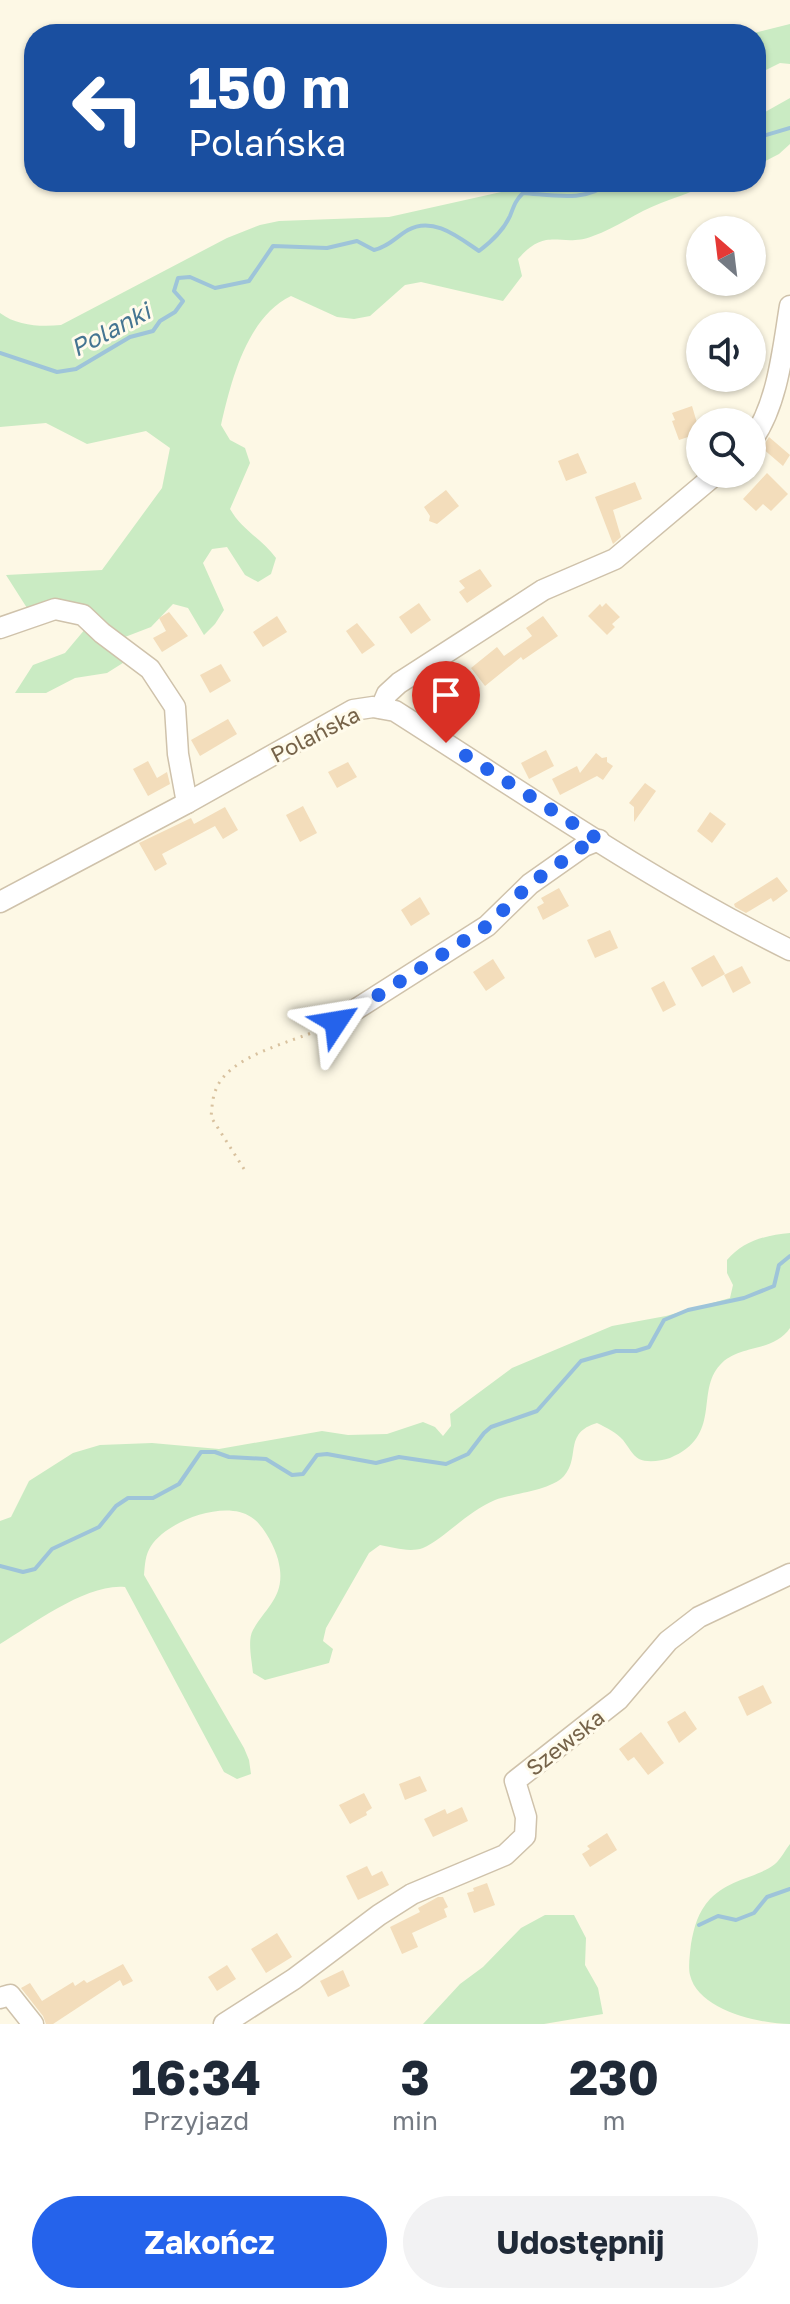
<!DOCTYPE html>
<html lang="pl">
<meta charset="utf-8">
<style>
:root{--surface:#fff;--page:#f2f2f3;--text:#1f2937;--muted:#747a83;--accent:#2563eb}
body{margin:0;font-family:"Golos Text",sans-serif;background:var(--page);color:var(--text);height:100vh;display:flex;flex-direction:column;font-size:30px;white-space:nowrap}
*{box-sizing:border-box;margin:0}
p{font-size:26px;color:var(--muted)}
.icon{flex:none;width:44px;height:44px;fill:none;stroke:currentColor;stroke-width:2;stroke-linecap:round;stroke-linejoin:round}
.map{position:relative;height:2024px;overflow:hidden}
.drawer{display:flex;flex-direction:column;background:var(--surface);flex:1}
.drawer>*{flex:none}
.hud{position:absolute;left:24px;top:24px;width:742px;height:168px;border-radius:32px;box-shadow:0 2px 6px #0004;background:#1a4fa0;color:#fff;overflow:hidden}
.needle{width:52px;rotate:332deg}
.tools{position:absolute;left:686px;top:216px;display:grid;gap:16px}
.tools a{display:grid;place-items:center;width:80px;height:80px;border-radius:50%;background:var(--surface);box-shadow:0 2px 6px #0004;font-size:40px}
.pin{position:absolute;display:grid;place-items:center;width:68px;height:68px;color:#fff;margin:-82px -34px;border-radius:50% 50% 50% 0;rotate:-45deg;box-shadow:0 0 8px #0007}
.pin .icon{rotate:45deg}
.me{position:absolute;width:88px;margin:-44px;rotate:57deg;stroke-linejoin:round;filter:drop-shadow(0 0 6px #0008)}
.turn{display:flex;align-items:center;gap:28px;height:168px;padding:0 32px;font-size:36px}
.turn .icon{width:104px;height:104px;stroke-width:2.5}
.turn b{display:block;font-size:56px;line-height:68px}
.eta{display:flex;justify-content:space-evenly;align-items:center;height:136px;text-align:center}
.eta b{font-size:48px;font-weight:700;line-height:56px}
.primary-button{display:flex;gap:16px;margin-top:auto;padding:16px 32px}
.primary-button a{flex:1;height:92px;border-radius:48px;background:var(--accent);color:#fff;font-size:32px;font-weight:700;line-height:92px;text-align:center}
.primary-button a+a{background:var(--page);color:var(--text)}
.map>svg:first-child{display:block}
</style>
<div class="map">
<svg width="790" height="2024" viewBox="0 0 790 2024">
<rect width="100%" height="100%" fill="#fdf8e5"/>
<!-- green -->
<g fill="#caebc3">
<polygon points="790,24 790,64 780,63 756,75 756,34 750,34"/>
<polygon points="790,98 790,144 779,154 756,166 756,117"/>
<path d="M 563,182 L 713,182 C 696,191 679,196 661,203 C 637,212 616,228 593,236 C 560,249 548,225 518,259 L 522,276 L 503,301 L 421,282 L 405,285 L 370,316 L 354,319 L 337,317 L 291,296 C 247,317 231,381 221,425 L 230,440 L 245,448 L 250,463 L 230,509 C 242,530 262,539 276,558 L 271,574 L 258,582 L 245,575 L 227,547 L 212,549 L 203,563 L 224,610 L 215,624 L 204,635 L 188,608 L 173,604 L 151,627 L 125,637 L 126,661 L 107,673 L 75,678 L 46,693 L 15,693 L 33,665 L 65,653 L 86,628 L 36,605 L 27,608 L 6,575 L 102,570 L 162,488 L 170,448 L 146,431 L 87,444 L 46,423 L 0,427 L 0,313 C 17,326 41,327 61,325 L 227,238 L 260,225 L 279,221 L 389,217 L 514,189 L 532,190 Z"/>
<path d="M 790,1233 L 790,1328 C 773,1353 739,1344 720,1365 C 695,1392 723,1436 670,1458 C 661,1461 647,1463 639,1459 C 632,1455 628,1446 623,1440 C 616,1432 607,1428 597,1423 C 563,1433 581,1457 564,1476 C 550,1491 514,1493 495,1500 C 468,1511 445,1538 423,1548 C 409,1553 393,1547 380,1545 L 369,1553 L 326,1628 L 323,1641 L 333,1649 L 329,1663 L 265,1680 L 253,1673 C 252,1661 247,1640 253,1630 C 265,1608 286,1596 279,1564 C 277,1550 263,1524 251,1517 C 225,1499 167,1521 151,1546 C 145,1555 145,1565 144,1575 L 244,1748 L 249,1760 L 251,1774 L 237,1779 L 224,1772 L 125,1587 C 87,1583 33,1624 0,1644 L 0,1521 L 11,1517 L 29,1481 L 73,1453 L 100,1445 L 152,1443 L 219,1449 L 322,1431 L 348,1435 L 387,1434 L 423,1422 L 435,1427 L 443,1436 L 451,1426 L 450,1414 L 512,1368 L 612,1326 L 666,1316 L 730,1298 L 733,1285 L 727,1273 L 727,1260 C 743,1241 766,1235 790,1233 Z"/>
<path d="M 790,1844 L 790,2024 C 760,2024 698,2010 690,1975 C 688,1967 690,1953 691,1944 C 694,1927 698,1912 710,1899 C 731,1878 757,1878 775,1864 C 781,1859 785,1850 790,1844 Z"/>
<polygon points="545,1915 574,1915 586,1938 585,1965 598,1988 603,2014 544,2024 423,2024 460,1984 483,1967 521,1928"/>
</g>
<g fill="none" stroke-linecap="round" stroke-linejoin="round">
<!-- stream -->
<g stroke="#9ec4d9" stroke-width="4">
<polyline points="756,138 790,128"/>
<path d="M 0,353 L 57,372 L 76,369 L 130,337 L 153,331 L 160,321 L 175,312 L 183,301 L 174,291 L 178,278 L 190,277 L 215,288 L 249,281 L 273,246 L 327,248 L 357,241 L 374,250 C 388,247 396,237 408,230 C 433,216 458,237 479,251 C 492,241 503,231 510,216 C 514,206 515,201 523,193 C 553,195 586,203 610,182"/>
<polyline points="0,1566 23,1572 35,1569 52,1549 99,1527 116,1506 128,1498 153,1498 179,1484 201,1452 215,1452 229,1457 266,1459 292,1475 303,1474 317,1455 327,1454 376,1463 399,1457 446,1464 468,1454 484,1433 491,1427 537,1411 581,1361 616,1351 636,1351 649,1347 664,1320 688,1310 744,1298 774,1286 779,1265 790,1256"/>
<polyline points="699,1925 718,1916 736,1920 754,1913 767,1897 790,1889"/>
</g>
</g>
<!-- building -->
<g fill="#f3ddbb">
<polygon points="692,406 700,433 679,440 672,421 675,420 672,413"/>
<polygon points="769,437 790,455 783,466 762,448"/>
<polygon points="578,453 587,473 566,481 558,461"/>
<polygon points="767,473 788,494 771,511 763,504 756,511 743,499"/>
<polygon points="635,482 642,499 613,510 621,537 613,544 595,497"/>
<polygon points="446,490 459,506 437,524 429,521 430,516 424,507"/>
<polygon points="480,569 492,586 467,603 459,592 465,588 459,581"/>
<polygon points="419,603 431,620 411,634 399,617"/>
<polygon points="606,603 620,617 612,624 615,627 607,635 588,616 600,604 602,607"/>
<polygon points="169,612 188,636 162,652 153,638 166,631 159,618"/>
<polygon points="277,616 287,632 263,647 253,632"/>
<polygon points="543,616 558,636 523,660 521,657 485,686 471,668 497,647 504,656 532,636 526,628"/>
<polygon points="357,623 375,645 362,654 346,631"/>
<polygon points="221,664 231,681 210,693 200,675"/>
<polygon points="228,719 237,734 200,756 191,740"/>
<polygon points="546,750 554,766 529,779 521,763"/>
<polygon points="596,753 602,758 607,757 607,762 613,766 603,780 597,776 560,795 552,779 577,766 580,773"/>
<polygon points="148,761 157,778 167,772 170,784 148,796 133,769"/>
<polygon points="348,762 357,777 337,788 328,772"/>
<polygon points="645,783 656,791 634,822 634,807 629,803"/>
<polygon points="303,806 317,833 300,842 286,815"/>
<polygon points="225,807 238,830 223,839 215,826 162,854 167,864 155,871 139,843 191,818 194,824"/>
<polygon points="710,812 726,824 712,843 697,831"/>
<polygon points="777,877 788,891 776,900 773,902 771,898 746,913 735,907 734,904"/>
<polygon points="559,888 569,906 543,920 537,907 544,903 541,898"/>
<polygon points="420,897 430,914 411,926 401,910"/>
<polygon points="610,930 618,948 595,958 587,940"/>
<polygon points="714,955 725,974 702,987 691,968"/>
<polygon points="493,959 505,978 486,991 473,972"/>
<polygon points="742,966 751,983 733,993 724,975"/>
<polygon points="664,981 676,1005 663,1012 651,988"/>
<polygon points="763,1685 772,1703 747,1716 738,1697"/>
<polygon points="685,1711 697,1729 679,1743 667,1722"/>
<polygon points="641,1732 664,1763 648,1775 634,1757 628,1761 619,1749"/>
<polygon points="420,1776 427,1791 405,1800 399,1784"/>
<polygon points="364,1793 372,1808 366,1812 367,1815 350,1824 339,1805"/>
<polygon points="462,1807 468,1821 433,1837 424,1819 445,1809 447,1814"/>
<polygon points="607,1833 617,1850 590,1867 582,1854 590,1849 587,1846"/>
<polygon points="367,1866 372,1876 382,1871 389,1885 358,1900 346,1876"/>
<polygon points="487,1883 495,1905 474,1913 467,1893 474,1891 473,1888"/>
<polygon points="438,1897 443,1897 448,1907 444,1909 447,1917 412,1933 418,1947 402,1954 390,1927 420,1912 418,1908"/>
<polygon points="277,1933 292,1957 266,1973 251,1949"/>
<polygon points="123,1964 133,1981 123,1986 120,1980 53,2024 46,2024 43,2016 21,1988 30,1983 42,2001 73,1982 75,1986 84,1980 87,1983"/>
<polygon points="227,1965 236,1979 217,1991 208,1977"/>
<polygon points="343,1970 350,1986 328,1997 320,1981"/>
</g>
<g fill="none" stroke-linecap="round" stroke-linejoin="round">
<defs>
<g id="minor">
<path d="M 752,440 C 778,404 783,348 790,306"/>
<polyline points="0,628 55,609 83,615 102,633 150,669 175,707 178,754 187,803"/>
<polyline points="381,708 387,694 399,683 543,590 615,559 716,474"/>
<path d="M 0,902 L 187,803 L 353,710 L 373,707 L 395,711 C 524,793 652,882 790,950"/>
<polyline points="336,1022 487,926 530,884 584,846 599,840"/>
<polyline points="0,1998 10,1995 33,2024"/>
<polyline points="224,2024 294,1979 379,1915 412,1894 505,1855 525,1836 526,1817 515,1781 618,1700 668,1641 699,1617 790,1574"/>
</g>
</defs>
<!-- minor casing -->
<use href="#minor" stroke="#cfc2ab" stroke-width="23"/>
<!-- path -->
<path stroke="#d8c19e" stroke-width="3" stroke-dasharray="2 6" stroke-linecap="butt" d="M 244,1169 L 211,1117 C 212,1109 212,1100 215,1092 C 226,1056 290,1043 321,1029"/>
<!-- minor -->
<use href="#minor" stroke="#fff" stroke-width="20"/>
</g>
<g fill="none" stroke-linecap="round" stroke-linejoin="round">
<!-- route -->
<polyline stroke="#2563eb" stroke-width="14" stroke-dasharray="0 25.2" points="336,1022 487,926 530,884 584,846 599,840 446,743"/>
</g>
<g text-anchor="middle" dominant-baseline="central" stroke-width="6" stroke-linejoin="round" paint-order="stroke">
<!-- street labels -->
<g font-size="22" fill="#766349" stroke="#fffbeb">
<text transform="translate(315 734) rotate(-27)">Polańska</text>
<text transform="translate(565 1742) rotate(-38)">Szewska</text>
</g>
<!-- water labels -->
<g font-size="24" font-style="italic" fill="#457592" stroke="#fffbeb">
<text transform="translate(110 329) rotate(-28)">Polanki</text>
</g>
</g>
</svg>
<div class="tools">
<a><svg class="needle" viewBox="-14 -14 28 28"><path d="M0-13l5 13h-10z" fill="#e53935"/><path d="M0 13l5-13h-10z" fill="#747a83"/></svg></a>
<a><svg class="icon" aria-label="sound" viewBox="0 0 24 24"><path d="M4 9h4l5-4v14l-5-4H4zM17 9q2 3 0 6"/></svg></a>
<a><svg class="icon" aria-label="search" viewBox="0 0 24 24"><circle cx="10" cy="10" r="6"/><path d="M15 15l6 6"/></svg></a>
</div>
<div class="pin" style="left:446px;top:743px;background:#d93025"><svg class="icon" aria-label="arrive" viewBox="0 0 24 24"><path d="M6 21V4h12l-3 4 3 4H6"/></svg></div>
<svg class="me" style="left:336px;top:1022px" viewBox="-20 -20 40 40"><path d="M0-17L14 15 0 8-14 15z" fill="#2563eb" stroke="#fff" stroke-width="4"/></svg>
<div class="hud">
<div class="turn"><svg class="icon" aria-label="left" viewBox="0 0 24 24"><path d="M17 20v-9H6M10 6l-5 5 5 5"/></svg><div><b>150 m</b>Polańska</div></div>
</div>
</div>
<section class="drawer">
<div class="eta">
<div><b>16:34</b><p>Przyjazd</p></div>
<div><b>3</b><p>min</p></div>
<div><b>230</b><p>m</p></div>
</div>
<div class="primary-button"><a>Zakończ</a><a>Udostępnij</a></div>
</section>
